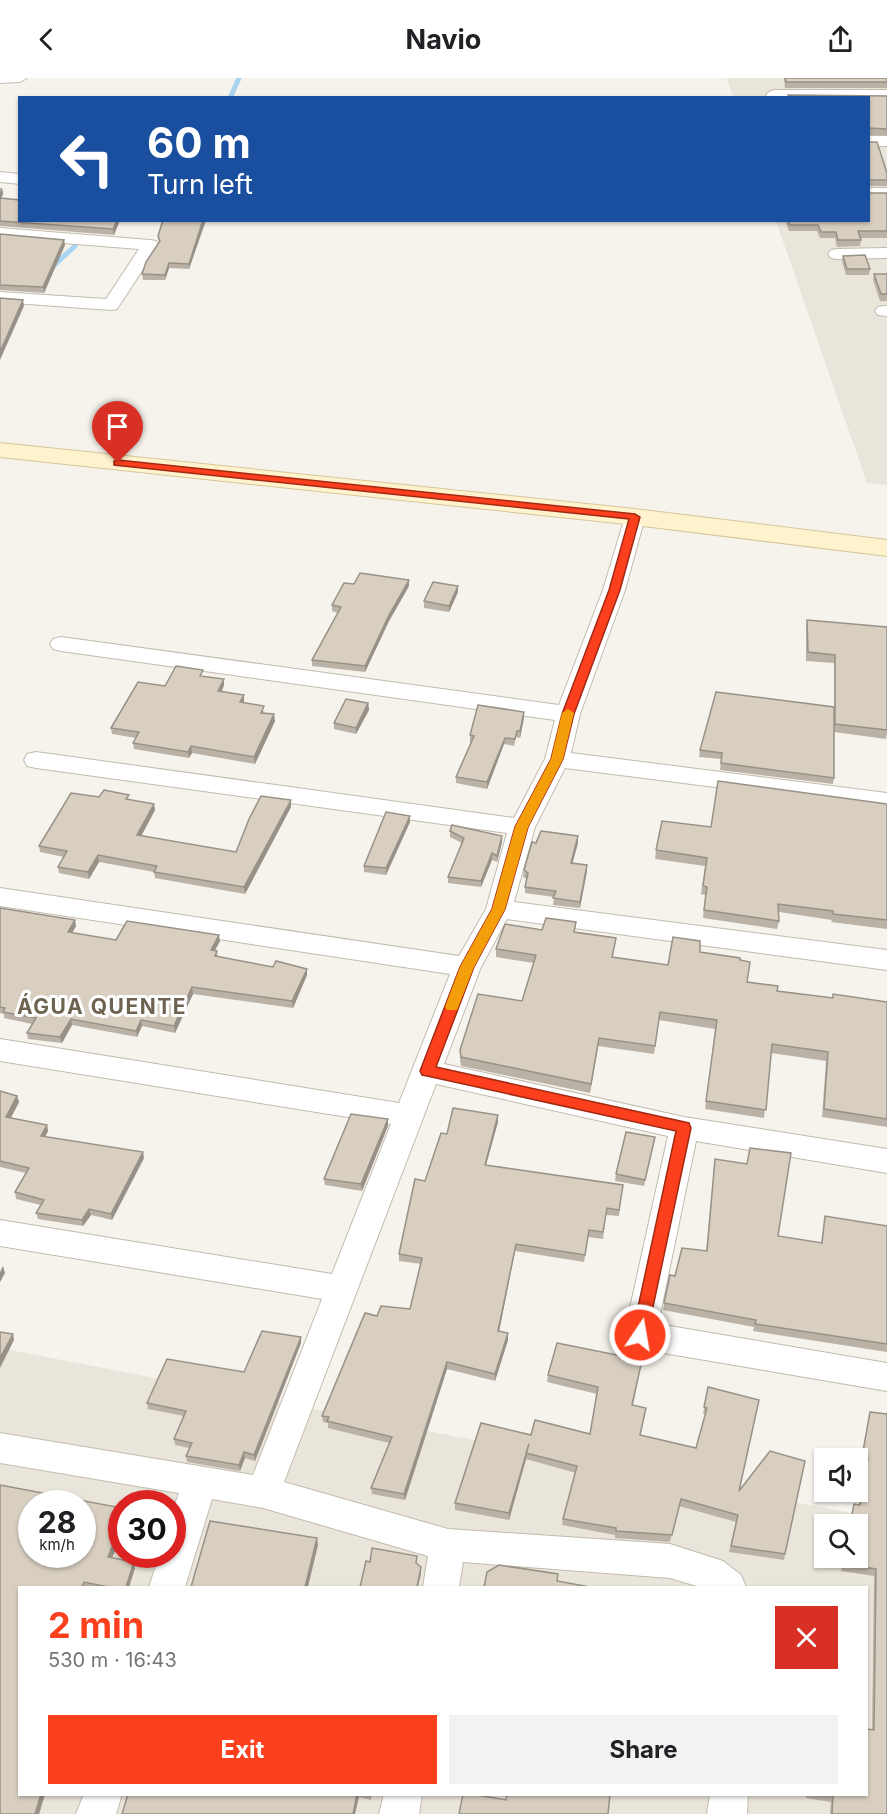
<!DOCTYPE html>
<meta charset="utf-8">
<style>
:root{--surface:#fff;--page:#f2f2f2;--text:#202124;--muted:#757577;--accent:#fc3f1d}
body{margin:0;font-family:Inter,sans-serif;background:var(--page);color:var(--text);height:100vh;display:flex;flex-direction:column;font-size:22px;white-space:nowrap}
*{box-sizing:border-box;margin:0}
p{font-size:20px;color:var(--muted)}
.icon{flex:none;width:33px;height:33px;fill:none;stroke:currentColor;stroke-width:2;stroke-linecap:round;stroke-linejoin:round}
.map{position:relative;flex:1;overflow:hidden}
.details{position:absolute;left:18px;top:1508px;width:850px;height:210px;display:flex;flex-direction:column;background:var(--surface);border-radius:0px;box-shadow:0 2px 4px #0004}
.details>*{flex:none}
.guide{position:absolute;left:18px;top:18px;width:852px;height:126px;border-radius:0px;box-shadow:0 2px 4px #0004;background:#1a4fa0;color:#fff;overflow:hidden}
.controls{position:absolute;left:814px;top:1370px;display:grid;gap:12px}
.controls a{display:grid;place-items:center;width:54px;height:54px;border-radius:0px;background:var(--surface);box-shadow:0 2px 4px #0004;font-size:30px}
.speed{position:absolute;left:18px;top:1412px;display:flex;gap:12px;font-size:30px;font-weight:700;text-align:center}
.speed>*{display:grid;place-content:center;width:78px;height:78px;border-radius:50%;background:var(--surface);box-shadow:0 2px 4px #0004;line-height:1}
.speed small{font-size:15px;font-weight:400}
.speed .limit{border:9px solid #d22;background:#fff;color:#111}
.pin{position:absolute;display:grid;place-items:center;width:51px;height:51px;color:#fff;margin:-62px -26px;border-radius:50% 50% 50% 0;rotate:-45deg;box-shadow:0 0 6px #0007}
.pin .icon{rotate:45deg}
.me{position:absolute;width:66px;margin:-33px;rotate:12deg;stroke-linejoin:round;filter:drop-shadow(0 0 4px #0008)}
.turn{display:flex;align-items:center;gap:21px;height:126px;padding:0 30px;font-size:27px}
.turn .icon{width:78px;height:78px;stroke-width:2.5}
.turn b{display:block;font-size:42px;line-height:51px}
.round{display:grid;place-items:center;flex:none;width:63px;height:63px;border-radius:0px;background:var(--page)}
.overview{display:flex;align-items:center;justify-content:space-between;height:102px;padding:0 30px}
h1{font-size:36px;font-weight:700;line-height:45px;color:var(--accent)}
.button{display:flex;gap:12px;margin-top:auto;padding:12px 30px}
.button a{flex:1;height:69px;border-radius:0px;background:var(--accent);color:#fff;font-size:24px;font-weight:700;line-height:69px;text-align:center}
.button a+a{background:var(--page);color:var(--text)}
header{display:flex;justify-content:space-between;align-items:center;height:78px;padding:0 30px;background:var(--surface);font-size:27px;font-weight:700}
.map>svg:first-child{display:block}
</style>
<header><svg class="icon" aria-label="back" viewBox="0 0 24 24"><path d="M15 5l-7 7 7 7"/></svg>Navio<svg class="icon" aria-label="share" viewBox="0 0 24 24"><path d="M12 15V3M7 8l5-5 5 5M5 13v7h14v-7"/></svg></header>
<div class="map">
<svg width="887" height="1736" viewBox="0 0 887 1736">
<rect width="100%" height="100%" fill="#f6f3ec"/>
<!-- residential -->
<g fill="#eae5da" fill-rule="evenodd">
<polygon points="727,0 887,0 887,407 867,405 776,143 868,142 868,20 733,19"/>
<path d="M 0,1270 L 887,1442 L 887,1736 L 0,1736 ZM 32,1425 L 82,1425 L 82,1476 L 32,1476 ZM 122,1425 L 172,1425 L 172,1476 L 122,1476 ZM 825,1446 L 858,1446 L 858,1479 L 825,1479 ZM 20,1509 L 867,1509 L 867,1716 L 20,1716 Z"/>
</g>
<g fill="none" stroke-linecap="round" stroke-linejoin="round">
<!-- stream -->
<g stroke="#a9d4f2" stroke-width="5">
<polyline points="230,20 239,0"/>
<polyline points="49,192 75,168"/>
</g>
<defs>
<g id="minor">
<polygon points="0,0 27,0 20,4 0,5"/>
<polygon points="774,12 887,12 887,22 768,20 766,17 769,14"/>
<rect x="868" y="58" width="19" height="10"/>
<polygon points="0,94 20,96 20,106 0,104"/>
<rect x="868" y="110" width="19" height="10"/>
<polygon points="0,150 150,162 156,163 159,167 117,231 111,232 0,224 0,214 106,221 139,171 0,160"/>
<polygon points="887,170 887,180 837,181 831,180 828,176 831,172 837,171"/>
<polygon points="884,228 887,228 887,238 878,237 875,233 878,229"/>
<polygon points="635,433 642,435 645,439 625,512 580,636 571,675 887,715 887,731 565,690 535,749 514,824 887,872 887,892 507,841 481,889 444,986 684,1039 887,1071 887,1095 696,1063 658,1246 887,1285 887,1313 640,1271 629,1267 624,1257 668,1058 436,1006 284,1404 448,1451 670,1466 723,1483 741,1497 746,1509 700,1509 670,1500 463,1484 459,1509 423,1509 428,1478 263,1430 212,1421 185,1509 149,1509 160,1476 172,1476 172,1435 179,1415 0,1385 0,1355 253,1397 322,1221 0,1168 0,1142 332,1196 391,1046 0,983 0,961 399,1025 450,896 0,828 0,810 459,878 486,831 507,755 36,690 27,688 24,682 27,676 36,674 514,740 545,681 555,642 61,573 53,571 50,566 53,561 61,559 559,627 603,512 625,439 628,435"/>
<polygon points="84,1716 122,1716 116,1736 76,1736"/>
<polygon points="384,1716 422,1716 419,1736 379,1736"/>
<polygon points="710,1716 748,1716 747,1736 707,1736"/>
</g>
<polygon id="secondary" points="0,365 635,431 887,462 887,478 635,447 0,379"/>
</defs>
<!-- minor casing -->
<use href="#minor" stroke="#c2bbae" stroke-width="2"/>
<!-- secondary casing -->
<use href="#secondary" stroke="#d6c79b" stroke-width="2"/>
<!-- minor -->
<use href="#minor" fill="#fff" fill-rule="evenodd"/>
<!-- secondary -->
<use href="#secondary" fill="#fff3cd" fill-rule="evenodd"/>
</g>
<!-- wall -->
<g fill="#bab2a6">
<polygon points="784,0 887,0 887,10 785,10"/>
<polygon points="788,17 887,18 887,57 868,57 868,20 788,20"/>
<polygon points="868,64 887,95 887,108 868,108"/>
<polygon points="0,110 2,110 3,116 1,120 120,142 114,157 0,148"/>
<polygon points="887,115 887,160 860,160 861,162 860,168 837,169 835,160 820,160 817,153 789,153 785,142 868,142"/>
<polygon points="163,142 206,142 189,191 169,190 165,202 143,202 142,196 159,164 158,158"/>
<polygon points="0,156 64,162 65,167 44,215 0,212"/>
<polygon points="843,178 870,191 869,197 846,197 842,183"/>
<polygon points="874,196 887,196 887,223 880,223 873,202"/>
<polygon points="409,502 409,508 389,543 365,594 312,588 312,582 338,535 332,533 332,527 354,506"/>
<polygon points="458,514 449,534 424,530 424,523"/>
<polygon points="807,542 887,549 887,655 886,661 834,654 834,700 833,706 720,692 721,681 699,679 700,672 834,629 834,585 806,583 806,550"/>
<polygon points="204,599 224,601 224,607 222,613 244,617 244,623 243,625 265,634 264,635 275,643 255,686 192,675 189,680 134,671 133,665 136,660 112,656 111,650 165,608"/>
<polygon points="368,625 369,632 356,656 334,651 334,645"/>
<polygon points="524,640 520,660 516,659 514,668 504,666 487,711 456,705 456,699 472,664 470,664 470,657"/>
<polygon points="99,719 130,722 155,732 141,758 236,774 291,729 245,816 155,800 154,794 99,784 89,801 59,795 58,789 64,779 40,774 39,768"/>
<polygon points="887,726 887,851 831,844 832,842 779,834 779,843 777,851 703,840 705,817 701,816 705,788 655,781 656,772 711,749"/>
<polygon points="410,738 410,744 386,797 364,794 364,788"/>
<polygon points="450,753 502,764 497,784 492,782 481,809 448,805 448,799 462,765 450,759"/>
<polygon points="536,765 578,765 572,785 587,793 580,830 553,827 554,819 525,815 525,809 527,801 523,799 524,792"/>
<polygon points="0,830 76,848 72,855 116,862 220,863 215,872 217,873 218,879 307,897 293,930 193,916 175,955 142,948 137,959 72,947 62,965 28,961 27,955 32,946 4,940 4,936 0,935"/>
<polygon points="542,852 575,854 616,860 613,879 668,887 700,874 740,882 747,904 777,913 832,920 887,924 887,1049 822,1039 826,983 771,975 764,1040 705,1031 715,951 659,942 654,976 598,968 590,1015 461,988 460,981 460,972 522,923 534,885 496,879 496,871"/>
<polygon points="0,1013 17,1018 19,1024 11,1040 47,1047 48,1053 45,1059 144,1080 112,1142 91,1137 83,1148 38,1141 36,1135 41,1127 16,1121 15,1114 26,1095 0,1089"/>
<polygon points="498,1037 498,1044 486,1087 623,1107 619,1138 606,1137 603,1161 588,1159 584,1184 515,1173 499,1253 508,1255 508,1262 495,1303 447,1291 405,1422 372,1416 371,1410 389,1365 328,1350 328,1345 323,1344 322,1338 377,1238 410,1231 421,1186 399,1183 399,1176 425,1103 447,1056"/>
<polygon points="388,1048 362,1113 325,1107 324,1101"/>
<polygon points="655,1059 644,1108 615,1103 616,1096"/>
<polygon points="715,1081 778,1158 821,1165 825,1138 887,1148 887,1274 753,1253 754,1249 663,1232 664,1225 675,1198 706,1173"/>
<polygon points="301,1259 301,1265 255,1383 245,1380 240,1393 187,1384 186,1378 189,1370 175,1367 174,1361 184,1338 148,1331 147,1325 244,1294"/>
<polygon points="642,1282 633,1327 645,1337 640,1357 696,1370 705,1336 703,1336 708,1309 739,1413 805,1383 784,1482 729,1474 736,1444 679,1428 670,1464 615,1460 615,1457 562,1447 563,1441 576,1395 526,1381 509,1442 455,1432 455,1425 531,1357 590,1356 597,1316 547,1304 548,1297"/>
<polygon points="870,1334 887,1736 830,1736 831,1724 806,1720 806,1716 867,1716 872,1652 874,1498 841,1493 843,1479 858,1479 858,1446 849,1446 854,1426 859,1427 866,1387 860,1386"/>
<polygon points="0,1407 122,1455 112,1480 134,1484 135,1490 129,1509 20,1509 20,1716 45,1716 39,1736 0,1736"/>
<polygon points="128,1716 372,1716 371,1722 359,1719"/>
</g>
<!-- shaded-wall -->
<g fill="#979187">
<polygon points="2,110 3,116 0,123 0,115"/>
<polygon points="117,142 120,142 114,157 113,151"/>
<polygon points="203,142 206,142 189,191 189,186"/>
<polygon points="64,162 65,167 44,215 43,209"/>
<polygon points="169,185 169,190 165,202 165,197"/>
<polygon points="23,222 24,228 0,282 0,274"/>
<polygon points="409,502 409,508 389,543 365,594 365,588 389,537"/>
<polygon points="458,508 458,514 449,534 449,528"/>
<polygon points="224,601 224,607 219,619 218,613"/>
<polygon points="244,617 244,623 240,631 240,624"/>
<polygon points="368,625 369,632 356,656 356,650"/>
<polygon points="524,634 524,640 520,660 520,653"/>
<polygon points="274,636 275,643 255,686 254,679"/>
<polygon points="505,660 504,666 487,711 487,704"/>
<polygon points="191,668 192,675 189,680 188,674"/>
<polygon points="291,722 291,729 245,816 244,809"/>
<polygon points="154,726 155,732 138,764 137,757"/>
<polygon points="410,738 410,744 386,797 386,790"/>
<polygon points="502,758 502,764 497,784 497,778"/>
<polygon points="578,758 578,765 571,791 571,785"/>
<polygon points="492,775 492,782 481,809 481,803"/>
<polygon points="98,777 99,784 89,801 88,794"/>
<polygon points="587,787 587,793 580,830 580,824"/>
<polygon points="75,842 76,848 69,860 68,854"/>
<polygon points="219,857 220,863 212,878 211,872"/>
<polygon points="307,891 307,897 293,930 292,923"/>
<polygon points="192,909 193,916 175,955 174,948"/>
<polygon points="71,941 72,947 62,965 60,959"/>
<polygon points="141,942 142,948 137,959 136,953"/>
<polygon points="599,960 598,968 590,1015 591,1006"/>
<polygon points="17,1018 19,1024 8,1045 6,1039"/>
<polygon points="498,1037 498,1044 484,1094 485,1087"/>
<polygon points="388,1041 388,1048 362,1113 361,1106"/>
<polygon points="47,1047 48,1053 42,1065 41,1058"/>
<polygon points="143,1074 144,1080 112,1142 111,1136"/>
<polygon points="89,1131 91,1137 83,1148 82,1142"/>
<polygon points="516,1166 515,1173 498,1259 498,1253"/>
<polygon points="3,1188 5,1195 0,1204 0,1194"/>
<polygon points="508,1255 508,1262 495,1303 495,1296"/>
<polygon points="13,1256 14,1262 0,1290 0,1280"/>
<polygon points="301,1259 301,1265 255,1383 254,1377"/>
<polygon points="447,1284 447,1291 405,1422 404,1416"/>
<polygon points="529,1366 526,1381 509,1442 509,1435"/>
<polygon points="244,1374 245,1380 240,1393 239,1387"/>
<polygon points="122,1444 122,1455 110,1485 108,1479"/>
<polygon points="317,1460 318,1467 308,1509 305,1509"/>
<polygon points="134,1484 135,1490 129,1509 126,1509"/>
<polygon points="421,1489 421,1496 418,1509 417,1509"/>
<polygon points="41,1716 45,1716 39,1736 35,1736"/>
<polygon points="357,1716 358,1716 359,1719 355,1736 353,1736"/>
</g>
<!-- building -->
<g fill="#d8cfc1" stroke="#979187" stroke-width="1.5" fill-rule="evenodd">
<polygon points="785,0 887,0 887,4 786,4"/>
<polygon points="788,17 887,18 887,51 868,50 868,20 789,20"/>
<polygon points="868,64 877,64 887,95 887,102 868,102"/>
<polygon points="868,115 887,115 887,153 858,153 861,162 838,162 836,154 821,154 818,147 790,147 788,142 868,142"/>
<polygon points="0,120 20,122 20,142 117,142 113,151 0,143"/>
<polygon points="163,142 203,142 189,186 169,185 165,197 142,196 146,184 160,163 158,158"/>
<polygon points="0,156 64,162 43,209 0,207"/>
<polygon points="865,177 870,191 847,191 843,178"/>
<polygon points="874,196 887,196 887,216 881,216"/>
<polygon points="0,220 23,222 0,274"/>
<polygon points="360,495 409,502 389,537 365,588 312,582 341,529 332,527 344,505 354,506"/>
<polygon points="433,504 458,508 449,528 424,523"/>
<polygon points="807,542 887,549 887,652 835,646 835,577 808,574"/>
<polygon points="176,588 203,592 200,598 224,601 218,613 244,617 240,624 264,628 261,635 274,636 254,679 191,668 188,674 133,665 139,654 111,650 138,604 165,608"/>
<polygon points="716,614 834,629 834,700 721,685 722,675 700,672"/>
<polygon points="346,621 368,625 356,650 334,645"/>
<polygon points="478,627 524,634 520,653 517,653 515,661 505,660 487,704 456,699 474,658 470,657"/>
<polygon points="718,703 887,726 887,842 833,836 833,833 778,826 779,843 704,832 707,809 703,808 707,780 656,772 662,743 711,749"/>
<polygon points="104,712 129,717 126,721 154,726 137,757 236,774 249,741 261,718 291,722 244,809 154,794 157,788 98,777 88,794 58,789 67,773 39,768 71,715 99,719"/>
<polygon points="386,734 410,738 386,790 364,788"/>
<polygon points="452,747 502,758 497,778 492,775 481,803 448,799 464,760 450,753"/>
<polygon points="541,753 578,758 571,785 587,787 580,824 553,820 556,813 525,809 528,795 524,792 532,764 536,765"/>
<polygon points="0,830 75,842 68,854 116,862 127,843 219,857 211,872 217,873 215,878 273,889 276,883 307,891 292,923 192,909 174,948 141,942 136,953 71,941 60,959 27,955 36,940 3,934 5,930 0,929"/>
<polygon points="546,840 576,844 574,854 616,860 612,879 668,887 673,859 700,863 700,874 740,880 740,882 750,884 747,904 778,908 777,913 833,920 833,916 887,924 887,1041 824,1031 828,974 772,966 766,1032 706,1023 717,942 660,934 655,968 599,960 591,1006 461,979 460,972 478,916 522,923 536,877 496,871 505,846 542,852"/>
<polygon points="0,1013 17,1018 6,1039 47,1047 41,1058 143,1074 111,1136 89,1131 82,1142 36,1135 44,1122 15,1114 29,1090 0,1083"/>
<polygon points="453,1030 498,1037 485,1087 623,1107 619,1132 607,1130 603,1154 589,1152 585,1177 516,1166 498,1253 508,1255 495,1296 447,1284 404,1416 371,1410 392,1359 327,1343 329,1339 322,1338 365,1235 377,1238 381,1228 410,1231 422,1180 399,1176 415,1101 425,1103 441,1055 447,1056"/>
<polygon points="351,1036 388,1041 361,1106 324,1101"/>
<polygon points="626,1054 655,1059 645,1102 616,1096"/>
<polygon points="750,1070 791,1075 778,1158 822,1165 825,1138 887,1148 887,1266 755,1246 756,1242 664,1225 670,1197 675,1198 682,1170 707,1173 715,1081 747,1086"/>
<polygon points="262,1253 301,1259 254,1377 244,1374 239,1387 186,1378 192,1365 174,1361 186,1333 147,1325 167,1281 244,1294"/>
<polygon points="0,1254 13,1256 0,1280"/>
<polygon points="557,1265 642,1282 632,1327 646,1330 640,1357 696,1370 707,1330 704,1329 708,1309 759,1322 739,1413 770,1373 805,1383 785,1476 731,1468 738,1437 681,1421 672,1457 616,1453 616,1450 563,1441 577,1388 526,1375 529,1366 509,1435 455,1425 481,1345 531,1357 535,1342 590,1356 598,1309 548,1297"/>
<polygon points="870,1334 887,1336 887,1736 832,1736 833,1718 823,1716 867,1716 867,1651 874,1652 876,1491 843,1486 844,1479 858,1479 858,1446 850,1446 854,1426 860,1427 868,1380 862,1379"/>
<path d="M 0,1407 L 122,1430 L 122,1444 L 108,1479 L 134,1484 L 126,1509 L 108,1509 L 84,1504 L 82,1509 L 20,1509 L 20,1716 L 41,1716 L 35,1736 L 0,1736 ZM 32,1425 L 82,1425 L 82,1476 L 32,1476 Z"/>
<polygon points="210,1443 317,1460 305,1509 191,1509"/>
<polygon points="372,1470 417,1478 416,1485 421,1489 417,1509 360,1509 366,1483 370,1484"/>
<polygon points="499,1487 558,1496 557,1503 590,1509 484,1509 487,1494"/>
<polygon points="128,1716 357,1716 353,1736 122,1736"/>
<polygon points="463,1716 472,1716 506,1722 507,1716 610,1716 608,1736 459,1736"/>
</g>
<!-- route -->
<polygon fill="#fc3f1d" stroke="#a42913" stroke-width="1.5" points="118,382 635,436 640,439 620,512 574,636 563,681 528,749 505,831 474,889 436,989 689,1045 691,1050 646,1262 640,1264 634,1262 632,1257 676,1053 427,998 422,997 420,993 460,889 492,831 515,749 551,681 562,636 609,512 629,441 114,387 114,383"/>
<!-- slow -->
<polygon fill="#f59e0b" points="568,631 574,635 563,681 528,749 505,831 474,889 457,932 447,932 445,929 460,889 492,831 515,749 551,681 562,635"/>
<g text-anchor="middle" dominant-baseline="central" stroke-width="6" stroke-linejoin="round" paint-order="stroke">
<!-- district labels -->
<g font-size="21" font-weight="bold" letter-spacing="1.5" fill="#6e6250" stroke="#fff">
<text x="102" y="928">ÁGUA QUENTE</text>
</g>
</g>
</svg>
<div class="controls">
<a><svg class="icon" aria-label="sound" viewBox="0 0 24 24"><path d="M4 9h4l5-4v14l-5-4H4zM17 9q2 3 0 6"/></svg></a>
<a><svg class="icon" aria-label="search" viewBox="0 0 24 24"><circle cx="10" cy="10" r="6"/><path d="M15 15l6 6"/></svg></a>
</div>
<div class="speed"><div>28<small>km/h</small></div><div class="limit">30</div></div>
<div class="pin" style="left:118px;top:385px;background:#d93025"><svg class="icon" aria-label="arrive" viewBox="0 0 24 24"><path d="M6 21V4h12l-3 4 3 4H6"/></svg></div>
<svg class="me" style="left:640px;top:1257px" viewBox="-20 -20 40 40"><circle r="17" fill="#fc3f1d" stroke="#fff" stroke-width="3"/><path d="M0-11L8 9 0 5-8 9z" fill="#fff"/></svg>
<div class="guide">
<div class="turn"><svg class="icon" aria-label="left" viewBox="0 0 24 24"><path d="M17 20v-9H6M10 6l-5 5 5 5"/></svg><div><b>60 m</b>Turn left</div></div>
</div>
<section class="details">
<div class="overview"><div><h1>2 min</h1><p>530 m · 16:43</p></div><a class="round" style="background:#d93025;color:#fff"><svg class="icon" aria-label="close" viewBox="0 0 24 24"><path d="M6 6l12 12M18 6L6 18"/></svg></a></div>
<div class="button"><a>Exit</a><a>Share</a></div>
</section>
</div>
